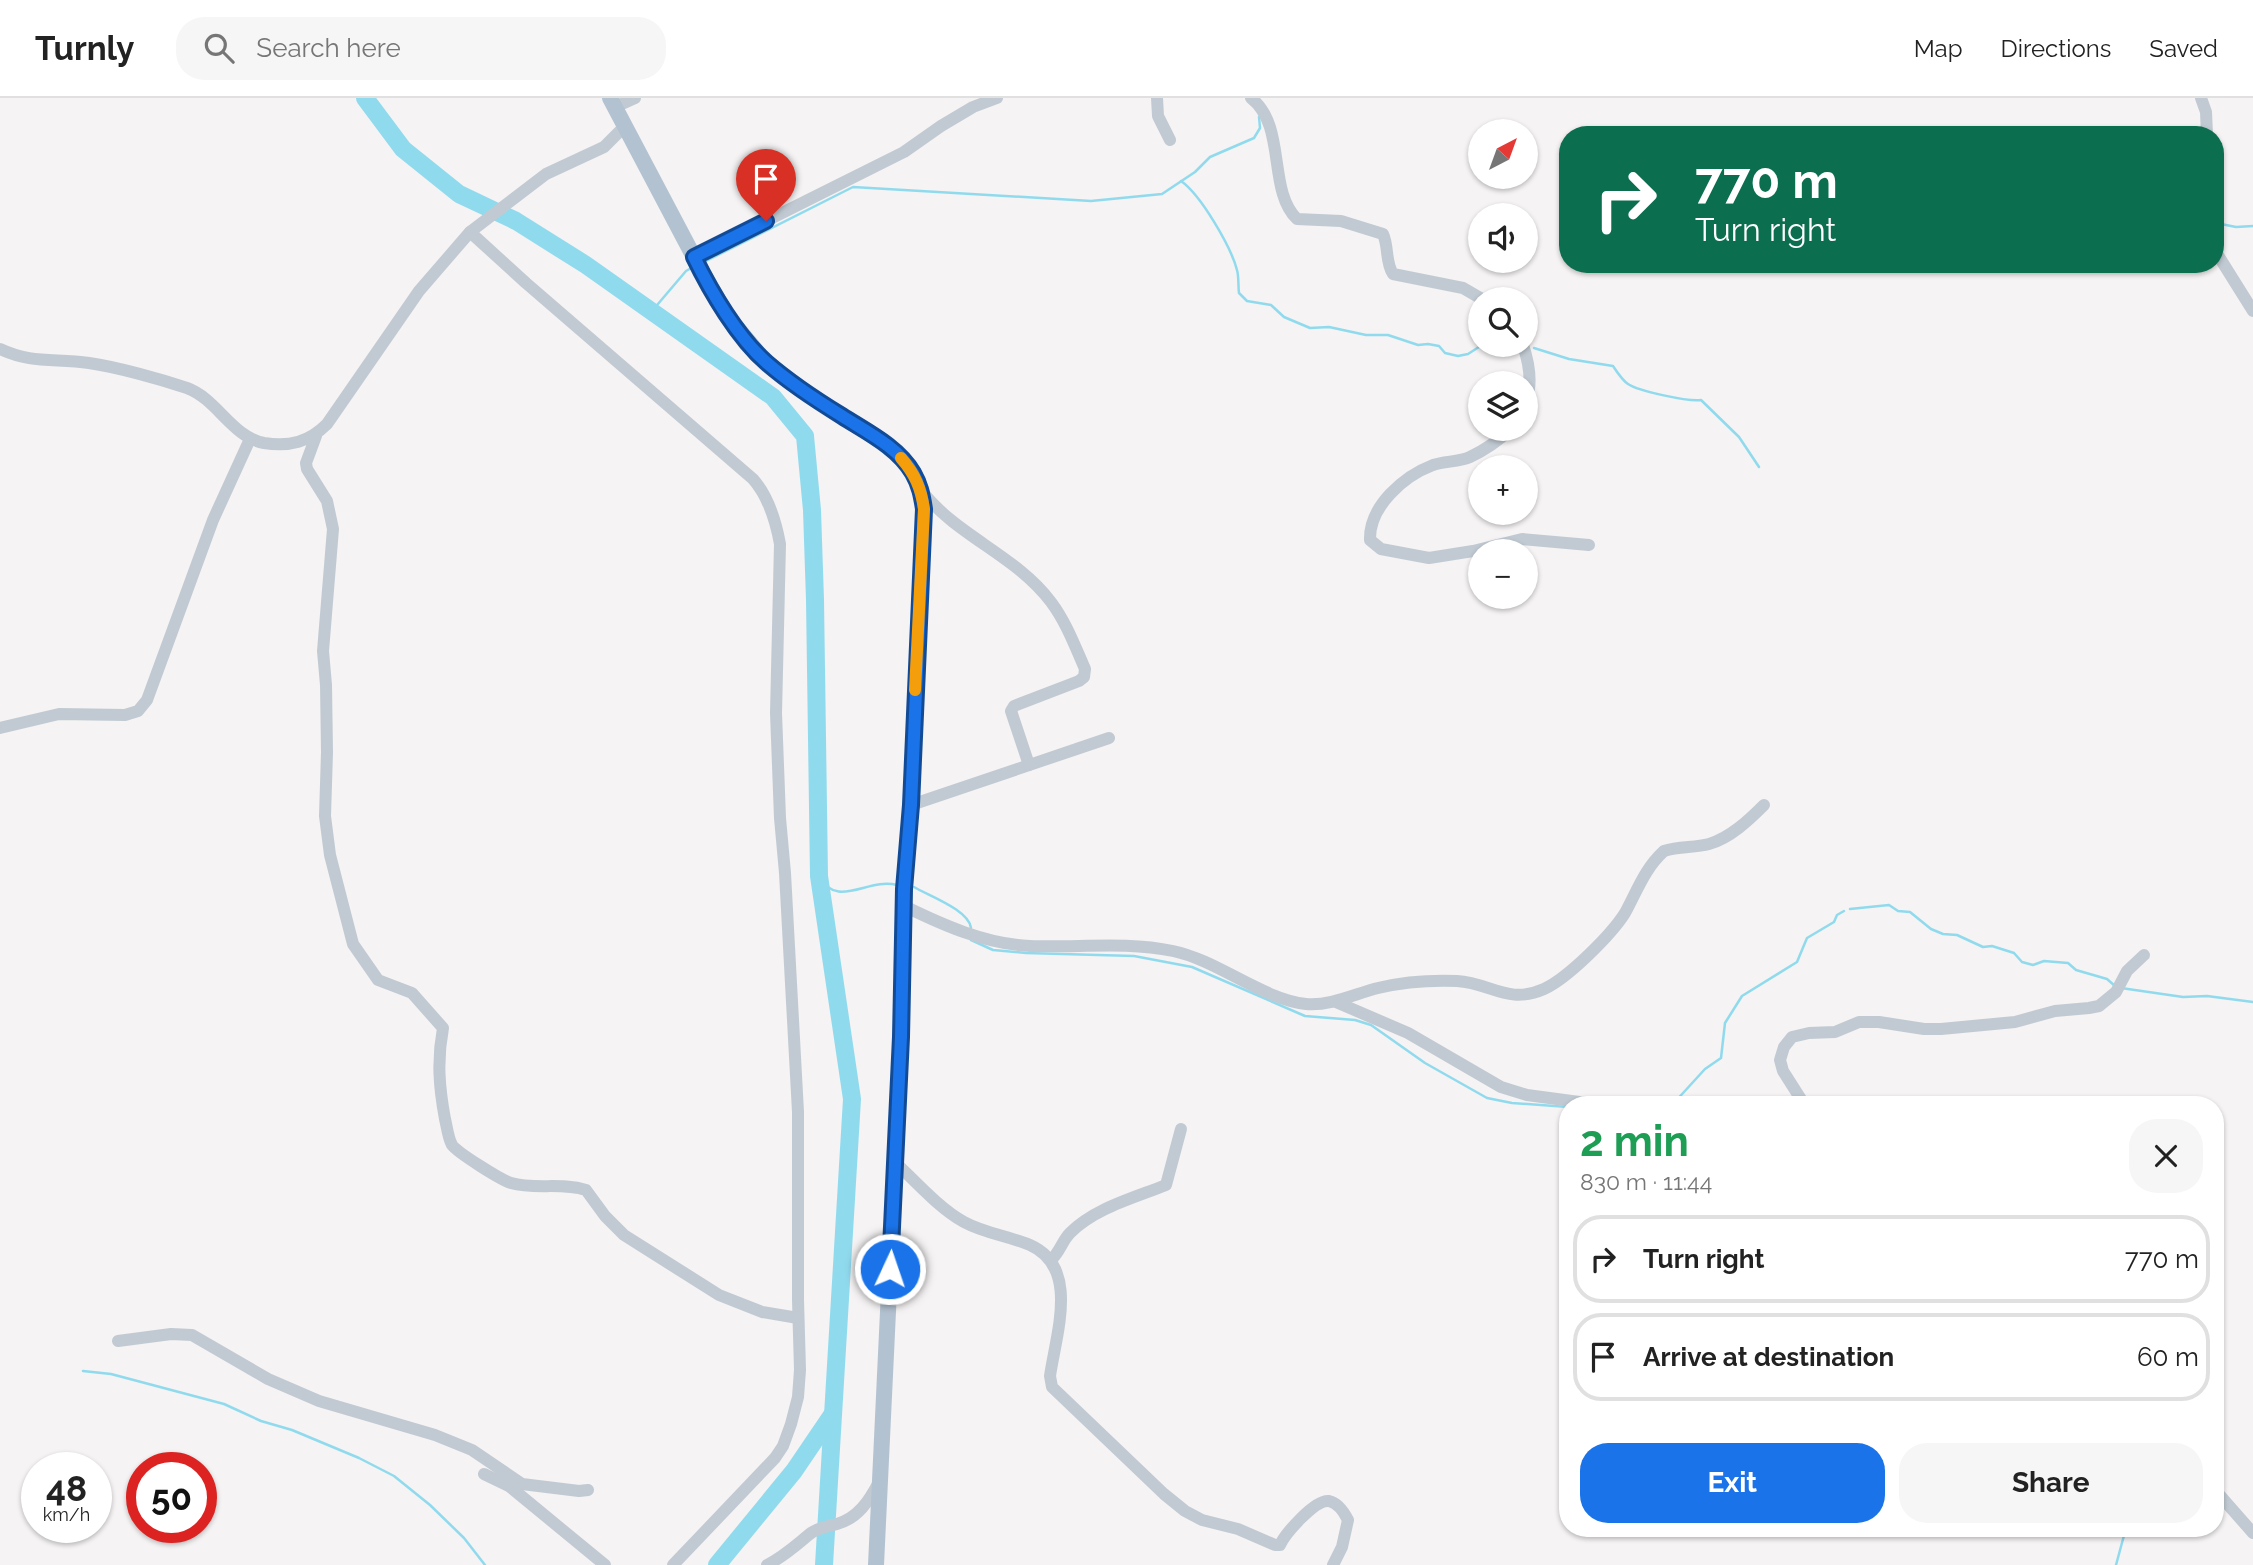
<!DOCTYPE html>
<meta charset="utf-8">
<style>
:root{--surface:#fff;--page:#f6f6f6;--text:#222;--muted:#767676;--line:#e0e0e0;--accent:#1a73e8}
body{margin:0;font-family:Raleway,sans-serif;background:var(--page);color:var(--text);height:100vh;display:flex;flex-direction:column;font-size:26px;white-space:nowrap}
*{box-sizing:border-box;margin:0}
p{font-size:23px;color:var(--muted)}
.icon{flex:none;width:38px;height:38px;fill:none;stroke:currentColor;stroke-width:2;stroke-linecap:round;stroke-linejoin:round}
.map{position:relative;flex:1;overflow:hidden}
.panel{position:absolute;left:1559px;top:998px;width:665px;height:441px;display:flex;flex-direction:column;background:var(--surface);border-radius:28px;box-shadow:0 2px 5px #0004}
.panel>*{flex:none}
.banner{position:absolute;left:1559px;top:28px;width:665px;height:147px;border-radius:28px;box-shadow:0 2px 5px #0004;background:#0b6e4f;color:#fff;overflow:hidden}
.needle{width:46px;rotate:41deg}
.controls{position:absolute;left:1468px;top:21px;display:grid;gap:14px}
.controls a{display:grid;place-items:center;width:70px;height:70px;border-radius:50%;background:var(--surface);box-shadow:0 2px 5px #0004;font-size:35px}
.speed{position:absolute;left:21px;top:1354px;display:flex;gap:14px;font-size:35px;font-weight:700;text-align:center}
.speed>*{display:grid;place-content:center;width:91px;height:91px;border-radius:50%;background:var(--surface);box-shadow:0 2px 5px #0004;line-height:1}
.speed small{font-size:18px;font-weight:400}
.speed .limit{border:10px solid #d22;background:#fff;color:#111}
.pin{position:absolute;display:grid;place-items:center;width:60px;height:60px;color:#fff;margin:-72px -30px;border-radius:50% 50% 50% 0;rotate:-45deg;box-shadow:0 0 7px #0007}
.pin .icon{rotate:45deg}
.me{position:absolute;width:77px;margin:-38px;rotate:3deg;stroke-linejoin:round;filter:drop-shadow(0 0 5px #0008)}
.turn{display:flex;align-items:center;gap:24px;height:147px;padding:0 21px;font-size:32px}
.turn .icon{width:91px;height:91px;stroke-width:2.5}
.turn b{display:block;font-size:49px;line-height:60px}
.round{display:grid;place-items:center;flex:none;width:74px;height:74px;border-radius:28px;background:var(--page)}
.head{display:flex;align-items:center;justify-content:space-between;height:119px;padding:0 21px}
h1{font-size:42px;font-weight:700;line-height:52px;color:#1e9e55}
.cta{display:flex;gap:14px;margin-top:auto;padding:14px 21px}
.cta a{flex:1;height:80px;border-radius:28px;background:var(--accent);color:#fff;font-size:28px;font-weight:700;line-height:80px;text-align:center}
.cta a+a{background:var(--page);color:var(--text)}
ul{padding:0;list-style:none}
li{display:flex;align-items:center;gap:21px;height:88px;margin:0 14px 10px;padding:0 7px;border:4px solid var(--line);border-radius:28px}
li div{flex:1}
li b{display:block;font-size:26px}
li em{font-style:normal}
header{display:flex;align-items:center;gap:42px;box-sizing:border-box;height:98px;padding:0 35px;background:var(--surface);border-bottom:2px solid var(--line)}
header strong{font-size:33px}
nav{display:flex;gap:38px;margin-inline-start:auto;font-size:24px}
.search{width:490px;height:63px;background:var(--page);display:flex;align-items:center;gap:18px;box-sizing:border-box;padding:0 24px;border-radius:28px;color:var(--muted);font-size:26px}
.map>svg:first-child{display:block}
</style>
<header>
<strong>Turnly</strong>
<div class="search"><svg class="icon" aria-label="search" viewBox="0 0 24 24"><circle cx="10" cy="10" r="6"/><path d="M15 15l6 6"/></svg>Search here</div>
<nav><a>Map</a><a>Directions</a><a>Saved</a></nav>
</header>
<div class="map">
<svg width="2253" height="1467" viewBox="0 0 2253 1467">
<rect width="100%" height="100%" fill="#f5f3f3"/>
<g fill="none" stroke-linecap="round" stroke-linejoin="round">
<!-- stream -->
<g stroke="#90daee" stroke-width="2.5">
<path d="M 1181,83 C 1201,97 1231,149 1237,172 C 1239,179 1238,188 1239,195 L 1247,203 L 1271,207 L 1284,219 L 1310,230 L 1329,229 L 1366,237 L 1388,237 L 1418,247 L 1428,246 L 1439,248 L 1445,255 L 1458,258 L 1468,256 L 1482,247"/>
<polyline points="2216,125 2236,129 2253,128"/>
<polyline points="702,165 853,89 1091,103 1162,96 1195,74 1210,59 1254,40 1260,30 1259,19"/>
<polyline points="652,213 686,173 693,169"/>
<path d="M 1534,250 L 1569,261 L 1613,268 C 1617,274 1622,282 1628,286 C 1638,293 1689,304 1701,302 L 1739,339 L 1759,369"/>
<path d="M 819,778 C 837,812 868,779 897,787"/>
<path d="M 914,789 C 929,798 969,812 971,830"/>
<polyline points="1850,811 1889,807 1898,813 1910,814 1931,831 1943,836 1957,837 1983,849 1992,848 2014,855 2022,864 2033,867 2044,863 2068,865 2076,872 2107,881 2115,888"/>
<polyline points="971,842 993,852 1026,855 1134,858 1192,869 1305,918 1355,922 1371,927 1425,965 1487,1000 1512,1005 1568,1009"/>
<polyline points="2121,890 2183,899 2207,898 2253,904"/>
<polyline points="1673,1006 1705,971 1721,960 1725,925 1742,898 1797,864 1807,840 1834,824 1837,817 1844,813"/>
<polyline points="83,1273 111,1276 224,1306 261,1323 292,1332 359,1360 394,1378 430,1407 464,1440 485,1467"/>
<polyline points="2116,1467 2126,1430"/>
</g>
<!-- river -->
<g stroke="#90daee" stroke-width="18">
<polyline points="365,0 403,51 459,96 516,123 586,167 773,299 805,338 812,412 815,502 819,778 852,1001 824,1467"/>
<polyline points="717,1467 794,1373 832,1317"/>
</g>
<!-- minor -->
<g stroke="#c1cad2" stroke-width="12">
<polyline points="1157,0 1158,18 1170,42"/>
<path d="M 1251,0 C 1287,28 1267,92 1297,121 L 1341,123 L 1383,136 C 1389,149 1385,164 1393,176 L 1463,190 L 1482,201"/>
<polyline points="2201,0 2206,14 2207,37"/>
<polyline points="615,9 635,0"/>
<path d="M 470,134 L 526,185 L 753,381 C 768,398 776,424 780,446 L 776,615 L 780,720 L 785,775 L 798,1014 L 798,1202 L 800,1272 L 798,1299 L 791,1326 L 783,1348 L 775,1360 L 673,1467"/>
<polyline points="2216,154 2253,213"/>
<polyline points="694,159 904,54 941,28 973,9 997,0"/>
<path d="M 1523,247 C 1529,265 1533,285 1526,303"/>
<path d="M 0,251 C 31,266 56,260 89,265 C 117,269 160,281 187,290 C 217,301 232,339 264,345 C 290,349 309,344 327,326 L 419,193 L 470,134 L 546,76 L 604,49 L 625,28"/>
<path d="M 1511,331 C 1499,342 1485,352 1470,359 C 1459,364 1445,363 1433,367 C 1404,378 1369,408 1370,442 L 1381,451 L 1429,460 L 1473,453 L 1522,441 L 1589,447"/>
<path d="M 316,338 L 306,365 L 307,371 L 327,403 L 333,431 L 323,553 L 326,587 L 327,654 L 325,718 L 330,757 L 353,846 L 378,882 L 412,895 L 443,930 C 437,962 439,989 445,1021 C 447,1029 448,1040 452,1047 C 458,1055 501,1082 511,1085 C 535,1092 561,1084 586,1092 L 605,1118 L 624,1137 L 719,1197 L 762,1214 L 798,1220"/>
<path d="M 921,392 C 956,438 1016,457 1051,504 C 1066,524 1075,548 1085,571 L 1084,579 L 1079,583 L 1014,608 L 1011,613 L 1029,667"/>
<polyline points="0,630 59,616 125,617 138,613 147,602 213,422 250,341"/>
<polyline points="911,707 1109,640"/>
<path d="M 904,808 C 943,827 985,846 1030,848 C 1077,850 1125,843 1173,853 C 1217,862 1264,902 1306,906 C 1331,908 1354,896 1378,890 C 1403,884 1431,882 1457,883 C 1491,885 1508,907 1544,891 C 1568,880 1611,837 1625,815 C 1637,793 1645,770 1664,753 C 1679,748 1694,750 1709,746 C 1730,740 1749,722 1764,707"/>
<polyline points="1336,904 1408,935 1501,989 1527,997 1594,1006"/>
<polyline points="1804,1006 1783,973 1780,962 1784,949 1792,939 1809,935 1835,934 1859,924 1879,924 1924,931 1941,931 2015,924 2055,913 2089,910 2099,908 2116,894 2127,873 2144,857"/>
<path d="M 895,1064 C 915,1083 940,1111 964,1124 C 984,1135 1008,1138 1030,1147 C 1080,1169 1056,1236 1050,1278 L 1052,1289 L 1164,1396 L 1185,1413 L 1202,1422 L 1238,1431 L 1275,1447 L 1280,1447 C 1285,1436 1315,1401 1329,1403 C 1338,1405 1344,1414 1348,1422 L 1342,1449 L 1333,1467"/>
<path d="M 1051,1162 C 1060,1154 1062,1143 1070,1135 C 1095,1110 1134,1100 1166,1087 L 1181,1031"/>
<polyline points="118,1243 171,1236 192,1237 268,1281 319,1303 435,1337 472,1352 522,1386 579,1393 588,1392"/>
<polyline points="484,1376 509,1388 605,1467"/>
<polyline points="2216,1393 2253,1435"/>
<path d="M 767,1467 C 785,1458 796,1447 811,1435 C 818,1430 829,1428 837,1426 C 858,1420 869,1403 879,1384"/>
</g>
<!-- major -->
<polyline stroke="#b3c2d1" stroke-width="16" points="610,0 696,163 728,219 765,263 812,299 883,344 900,358 913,374 921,391 924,411 911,707 904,791 901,939 876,1467"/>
</g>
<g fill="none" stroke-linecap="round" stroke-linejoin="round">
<defs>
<path id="route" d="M 766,123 L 694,159 C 711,194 738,240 767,265 C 790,285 816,302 842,318 C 867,334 898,349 913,375 C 920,387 922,398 924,411 L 911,707 L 904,791 L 901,939 L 890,1171"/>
</defs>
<!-- route casing -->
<use href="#route" stroke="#114b97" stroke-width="18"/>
<!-- route -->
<use href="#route" stroke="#1a73e8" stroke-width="12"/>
<!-- slow -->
<path stroke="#f59e0b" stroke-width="12" d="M 901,360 C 915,376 921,390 924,411 L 915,592"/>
</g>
</svg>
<div class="controls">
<a><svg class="needle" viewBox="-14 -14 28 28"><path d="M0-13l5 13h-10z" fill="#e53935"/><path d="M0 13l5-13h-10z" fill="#767676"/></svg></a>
<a><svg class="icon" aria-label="sound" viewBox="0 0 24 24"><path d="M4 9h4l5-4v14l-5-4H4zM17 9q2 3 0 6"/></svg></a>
<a><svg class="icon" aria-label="search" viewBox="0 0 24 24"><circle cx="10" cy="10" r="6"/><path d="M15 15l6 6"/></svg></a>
<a><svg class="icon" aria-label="layers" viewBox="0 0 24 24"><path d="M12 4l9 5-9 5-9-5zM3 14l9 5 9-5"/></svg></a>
<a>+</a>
<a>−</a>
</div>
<div class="speed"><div>48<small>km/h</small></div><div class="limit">50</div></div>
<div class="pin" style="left:766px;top:123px;background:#d93025"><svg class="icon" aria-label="arrive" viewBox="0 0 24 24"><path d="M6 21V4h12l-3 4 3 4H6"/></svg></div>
<svg class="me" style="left:890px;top:1171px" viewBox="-20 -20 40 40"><circle r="17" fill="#1a73e8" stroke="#fff" stroke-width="3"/><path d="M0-11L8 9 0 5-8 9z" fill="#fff"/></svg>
<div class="banner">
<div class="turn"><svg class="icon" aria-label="right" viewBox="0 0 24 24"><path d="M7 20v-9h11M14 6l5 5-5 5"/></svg><div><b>770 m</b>Turn right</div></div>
</div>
<section class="panel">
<div class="head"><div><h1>2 min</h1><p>830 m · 11:44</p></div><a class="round"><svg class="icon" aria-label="close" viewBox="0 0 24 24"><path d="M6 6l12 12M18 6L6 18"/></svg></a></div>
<ul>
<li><svg class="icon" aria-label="right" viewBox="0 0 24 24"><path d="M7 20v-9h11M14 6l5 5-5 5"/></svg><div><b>Turn right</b></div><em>770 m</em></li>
<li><svg class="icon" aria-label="arrive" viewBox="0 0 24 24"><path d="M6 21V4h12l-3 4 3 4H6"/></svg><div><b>Arrive at destination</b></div><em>60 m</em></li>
</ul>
<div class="cta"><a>Exit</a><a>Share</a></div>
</section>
</div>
